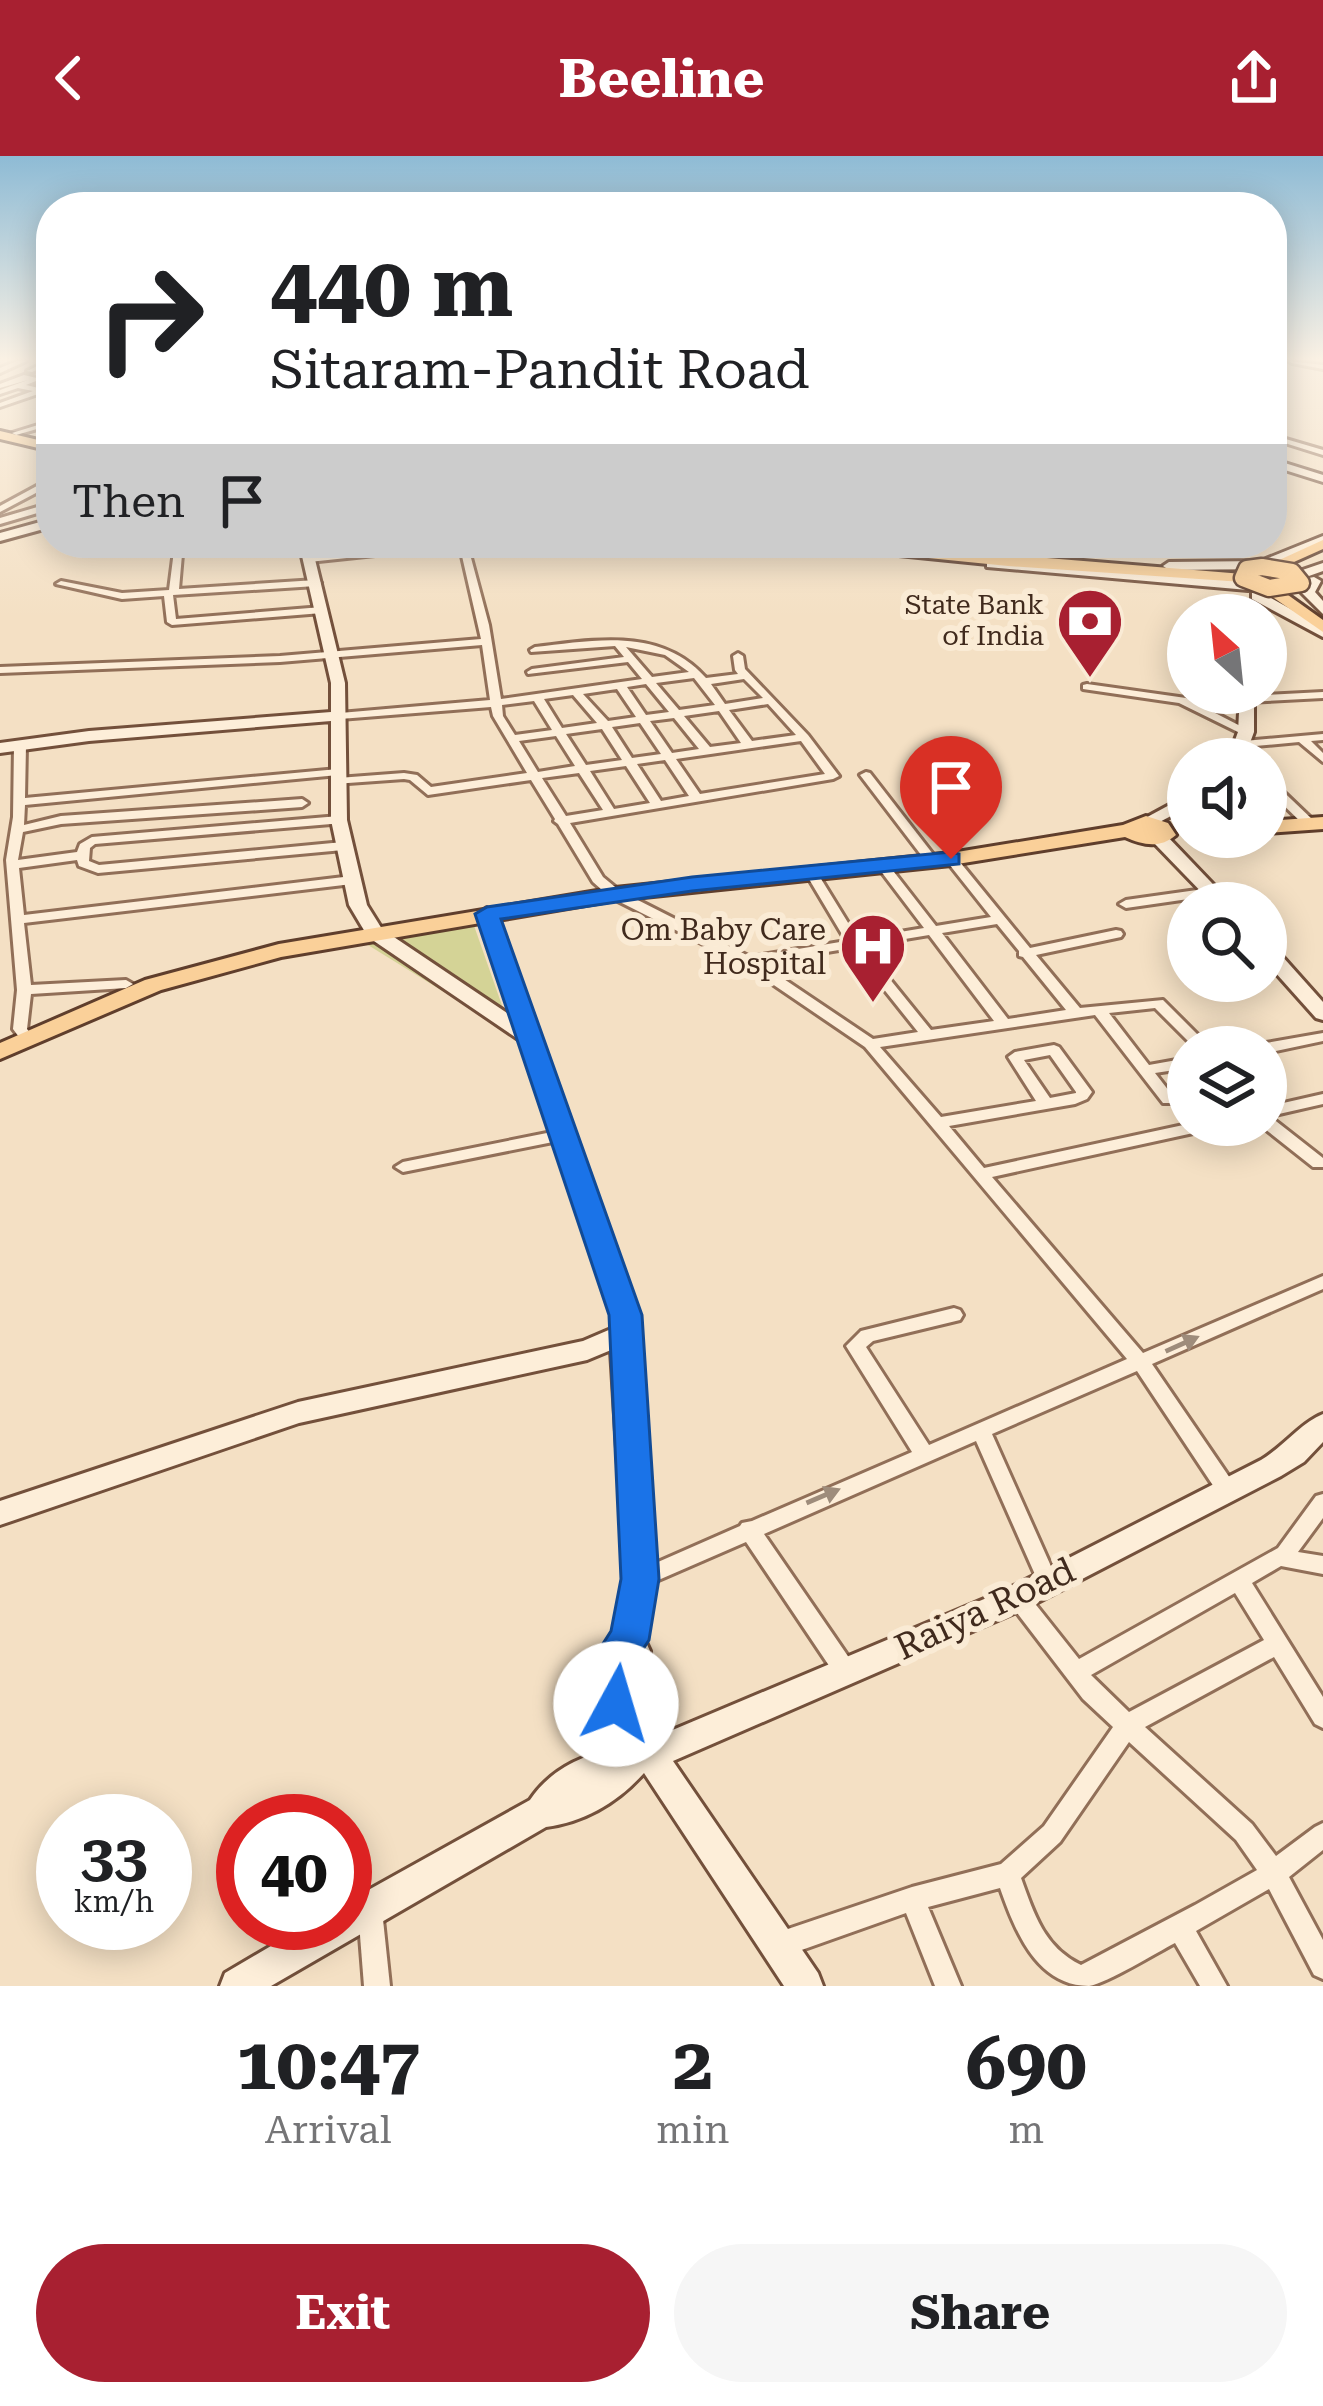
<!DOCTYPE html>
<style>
:root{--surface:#fff;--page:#f6f6f6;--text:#202124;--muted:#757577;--accent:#a82031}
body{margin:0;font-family:"Roboto Serif",serif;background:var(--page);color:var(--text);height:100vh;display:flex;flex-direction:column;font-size:45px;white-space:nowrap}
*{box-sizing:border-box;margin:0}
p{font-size:39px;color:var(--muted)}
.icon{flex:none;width:66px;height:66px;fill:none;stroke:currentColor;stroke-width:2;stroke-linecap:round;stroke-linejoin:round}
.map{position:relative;height:1830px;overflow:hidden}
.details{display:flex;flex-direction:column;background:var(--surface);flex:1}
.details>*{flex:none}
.banner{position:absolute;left:36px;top:36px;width:1251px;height:366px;border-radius:48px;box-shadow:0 6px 30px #0003;background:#fff;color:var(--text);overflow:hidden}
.needle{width:78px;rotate:333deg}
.controls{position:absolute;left:1167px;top:438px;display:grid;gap:24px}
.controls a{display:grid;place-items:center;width:120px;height:120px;border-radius:50%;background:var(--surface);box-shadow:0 6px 30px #0003;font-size:60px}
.speed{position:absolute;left:36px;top:1638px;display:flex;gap:24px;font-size:60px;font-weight:700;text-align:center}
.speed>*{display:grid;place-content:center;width:156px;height:156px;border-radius:50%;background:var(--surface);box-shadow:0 6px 30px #0003;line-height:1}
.speed small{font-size:30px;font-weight:400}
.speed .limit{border:18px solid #d22;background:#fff;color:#111}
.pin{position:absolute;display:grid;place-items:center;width:102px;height:102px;color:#fff;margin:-123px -51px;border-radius:50% 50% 50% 0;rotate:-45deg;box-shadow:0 0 12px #0007}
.pin .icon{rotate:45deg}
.me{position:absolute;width:132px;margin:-66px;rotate:6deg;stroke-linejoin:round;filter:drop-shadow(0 0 9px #0008)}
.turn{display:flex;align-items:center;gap:42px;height:252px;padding:0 36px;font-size:54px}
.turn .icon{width:156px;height:156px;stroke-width:2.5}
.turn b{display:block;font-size:84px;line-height:102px}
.then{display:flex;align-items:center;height:114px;padding:0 36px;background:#0003;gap:24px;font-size:45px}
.eta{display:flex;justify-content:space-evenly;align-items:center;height:204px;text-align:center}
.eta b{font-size:72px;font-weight:700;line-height:84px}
.button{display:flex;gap:24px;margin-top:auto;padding:24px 36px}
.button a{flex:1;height:138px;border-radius:72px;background:var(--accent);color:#fff;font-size:48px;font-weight:700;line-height:138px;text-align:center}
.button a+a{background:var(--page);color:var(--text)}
header{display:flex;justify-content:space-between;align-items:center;height:156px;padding:0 36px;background:var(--accent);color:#fff;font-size:54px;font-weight:700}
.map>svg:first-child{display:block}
</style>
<header><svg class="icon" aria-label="back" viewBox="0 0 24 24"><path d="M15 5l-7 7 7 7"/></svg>Beeline<svg class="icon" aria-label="share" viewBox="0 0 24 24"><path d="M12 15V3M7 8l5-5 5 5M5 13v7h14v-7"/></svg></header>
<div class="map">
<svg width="1323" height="1830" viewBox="0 0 1323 1830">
<rect width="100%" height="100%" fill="#f4e0c4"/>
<!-- green -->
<polygon fill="#d4d396" points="471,761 512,878 355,781"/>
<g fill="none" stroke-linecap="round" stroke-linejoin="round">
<defs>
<g id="street">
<polygon points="17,205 26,205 0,217 0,212"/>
<polygon points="48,205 51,205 51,208 32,216 27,215"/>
<polygon points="1289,205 1323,209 1323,213 1292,207"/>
<polygon points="24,219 41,223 26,229 51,235 51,239 41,237 0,251 0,247 33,235 18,232 0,238 0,234 28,224 0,232 0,228"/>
<polygon points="51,265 51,269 16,279 12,277"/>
<polygon points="1272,279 1323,294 1323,299 1272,283"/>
<polygon points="48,324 51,324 51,329 0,356 0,350"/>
<polygon points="51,347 51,353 0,368 0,362"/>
<polygon points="175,387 183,387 179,433 316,424 321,427 316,430 173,439 176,463 322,451 327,454 322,457 172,469 167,466 164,440 122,443 56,428 61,425 122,437 169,434"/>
<polygon points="385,387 393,387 394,397 309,406 304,403 309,400 386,393"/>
<path d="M 459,387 L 467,387 L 489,469 L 501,543 L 642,523 L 628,506 L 528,518 L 527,516 L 532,513 L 624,501 L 615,490 L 531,496 L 530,494 L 535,491 C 596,484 661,471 706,522 L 738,518 L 735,514 L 733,500 L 738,497 L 743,500 L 745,513 L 808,579 L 839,620 L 833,623 L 570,667 L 603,721 L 620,735 L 750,801 L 846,785 L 806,718 L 812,714 L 818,718 L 858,783 L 924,772 L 877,710 L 883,706 L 887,707 L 936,770 L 991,761 L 945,703 L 951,699 L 955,700 L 1030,792 L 1116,774 L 1121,775 L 1123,778 L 1121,781 L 1036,799 L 1080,852 L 1163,844 L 1207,888 L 1209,891 L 1194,891 L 1155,852 L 1109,857 L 1149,909 L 1188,902 L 1188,912 L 1155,917 L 1176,944 L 1173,947 L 1163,947 L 1095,859 L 880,891 L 941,961 L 1036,945 L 1008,901 L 1015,896 L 1054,889 L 1059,891 L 1092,936 L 1087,943 L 1075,948 L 949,970 L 984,1012 L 1188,968 L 1215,969 L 1207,974 L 992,1021 L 1143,1197 L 1323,1120 L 1323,1133 L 1152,1208 L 1234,1328 L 1237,1334 L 1234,1340 L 1227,1342 L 1220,1340 L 1137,1215 L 992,1278 L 1058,1426 L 1055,1432 L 1048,1435 L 1041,1432 L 976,1285 L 764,1378 L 854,1509 L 857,1516 L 854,1523 L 846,1526 L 838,1523 L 746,1386 L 647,1429 L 640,1432 L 633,1429 L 630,1423 L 633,1417 L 740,1370 L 742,1367 L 752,1365 L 912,1296 L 846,1190 L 861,1175 L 954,1152 L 960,1154 L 963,1159 L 960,1164 L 873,1185 L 866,1191 L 929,1289 L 1127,1203 L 865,891 L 743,808 L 610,741 L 593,726 L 558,668 L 554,665 L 555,663 L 531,624 L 428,639 L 410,624 L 404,623 L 334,628 L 334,624 L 338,622 L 404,617 L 417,619 L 431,631 L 527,617 L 493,560 L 491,551 L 340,563 L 335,560 L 340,557 L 490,544 L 482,489 L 280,506 L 0,517 L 0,511 L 280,500 L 481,483 ZM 626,491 L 665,499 L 689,516 L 652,521 ZM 694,522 L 715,549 L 679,554 L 656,527 ZM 744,523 L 763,542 L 725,548 L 711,528 ZM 646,528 L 669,556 L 646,559 L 627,531 ZM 617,533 L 636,561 L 608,565 L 583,538 ZM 573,539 L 597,567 L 562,572 L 544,543 ZM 534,545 L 552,574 L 515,579 L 503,560 L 502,549 ZM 768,548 L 796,579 L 752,585 L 729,554 ZM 719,555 L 741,587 L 710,591 L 684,560 ZM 674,562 L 699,593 L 672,597 L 650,565 ZM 640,567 L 661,598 L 632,602 L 612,571 ZM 602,573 L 622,604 L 586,609 L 566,578 ZM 556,580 L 575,610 L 538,616 L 519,585 ZM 801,585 L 825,618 L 700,638 L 676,603 ZM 665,604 L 689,640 L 661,645 L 637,608 ZM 626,610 L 650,647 L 614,653 L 590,615 ZM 579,617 L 603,654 L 566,660 L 542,622 ZM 997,768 L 1019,795 L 1019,800 L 1023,801 L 1066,854 L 1008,863 L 942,777 ZM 929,779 L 994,865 L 931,874 L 863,790 ZM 851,792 L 918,876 L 873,883 L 760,807 ZM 1050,899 L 1076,936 L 1076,937 L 1050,942 L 1024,904 Z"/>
<polygon points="1087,528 1186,542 1252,576 1250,578 1242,578 1179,547 1083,533 1083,529"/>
<polygon points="1323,536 1323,542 1248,546 1243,543 1248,540"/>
<polygon points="1323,578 1323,584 1311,585 1323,597 1323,606 1299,586 1244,591 1238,588 1244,585"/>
<polygon points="20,586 26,589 25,642 338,613 344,616 338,619 25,649 24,669 61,660 302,643 308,647 302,651 61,668 23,676 18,704 77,696 80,688 92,681 339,660 345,664 343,667 95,688 90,692 89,705 99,709 343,686 349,690 343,694 98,717 79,710 77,704 19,712 24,759 352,720 358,724 352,728 24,767 31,829 126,824 133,828 126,832 31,838 27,873 34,882 27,886 22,885 13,873 17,834 6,704 13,661 14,589"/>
<polygon points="866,616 870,617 936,702 936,708 928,708 860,619"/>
<polygon points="1266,621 1270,623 1314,665 1314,671 1306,671 1266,632"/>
<polygon points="1211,732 1217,736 1216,739 1126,752 1119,748 1126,744"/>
<polygon points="1323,877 1323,885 1266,897 1266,891 1259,891 1266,887"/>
<polygon points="1323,938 1323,948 1266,961 1272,962 1323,1002 1323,1011 1313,1011 1260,969 1266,969 1266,951"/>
<polygon points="562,974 570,979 568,983 403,1016 395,1011 403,1006"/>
<path d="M 1323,1338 L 1323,1362 L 1298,1396 L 1323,1400 L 1323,1418 L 1281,1410 L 1252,1427 L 1323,1541 L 1323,1572 L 1315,1568 L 1274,1501 L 1145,1571 L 1252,1668 L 1276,1700 L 1315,1671 L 1323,1667 L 1323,1694 L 1289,1721 L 1323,1784 L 1323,1823 L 1314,1819 L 1269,1733 L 1196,1775 L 1227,1830 L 1200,1830 L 1175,1787 C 1156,1797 1107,1827 1089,1830 C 1035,1830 1014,1771 1000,1732 L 928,1751 L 961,1830 L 935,1830 L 906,1757 L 779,1802 L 770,1798 L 766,1789 L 770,1780 L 779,1776 L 912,1731 L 1001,1708 L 1044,1670 L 1113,1571 L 1083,1543 L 1011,1449 L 1007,1442 L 1011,1435 L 1018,1433 L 1025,1435 L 1079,1503 L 1278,1392 L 1316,1340 ZM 1235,1437 L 1264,1484 L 1129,1556 L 1091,1519 ZM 1129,1586 L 1236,1684 L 1257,1714 L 1195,1749 L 1081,1809 C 1044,1791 1034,1758 1021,1722 L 1060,1686 Z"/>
<polygon points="370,1742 379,1745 382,1754 390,1830 364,1830 358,1754 361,1745"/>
</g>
<g id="secondary">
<polygon points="1272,303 1323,319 1323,326 1272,310"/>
<polygon points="51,363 51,371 0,385 0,377"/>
<polygon points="1323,380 1323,388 1263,413 1169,414 1163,410 1169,406 1261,405"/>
<path d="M 299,387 L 311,387 L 345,527 L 347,664 L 367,749 L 382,773 L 513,861 L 478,758 L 487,752 L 496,758 L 638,1159 L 636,1179 L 655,1423 L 644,1482 L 650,1495 L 652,1551 L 645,1565 L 656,1581 L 1008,1433 L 1261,1304 C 1283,1291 1302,1266 1323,1258 L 1323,1286 L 1304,1306 L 1281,1320 L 1028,1451 L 673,1605 L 818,1817 L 823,1830 L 784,1830 L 644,1617 C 618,1646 585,1666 546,1671 L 271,1830 L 220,1830 L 225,1817 L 310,1767 L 345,1767 L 345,1747 L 530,1644 C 551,1612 590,1594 627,1592 L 600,1548 L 603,1494 L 615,1477 L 625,1423 L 611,1194 L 587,1204 L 299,1267 L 0,1369 L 0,1345 L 298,1246 L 583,1185 L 611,1173 L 614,1159 L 521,885 L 368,781 L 349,749 L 331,664 L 331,565 L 89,585 L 0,597 L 0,587 L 89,575 L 331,556 L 331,527 Z"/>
<polygon points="786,387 823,387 848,393 842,397 792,391"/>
<polygon points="887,387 930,387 1012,395 1018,399 1012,403 893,391"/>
<polygon points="992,404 1248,426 1276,423 1323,407 1323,415 1278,431 1248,434 987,411 987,405"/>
<polygon points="1314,421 1321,425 1315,436 1323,445 1323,458 1301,436 1309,422"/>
<polygon points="1252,437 1262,437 1323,471 1323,481 1252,443"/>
<polygon points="1240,537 1254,537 1254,576 1244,603 1228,603 1238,576"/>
<polygon points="1188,639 1188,651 1152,670 1140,670 1138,666"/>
<polygon points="1160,678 1166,679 1231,747 1212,747 1154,687 1154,679"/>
<polygon points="1266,788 1273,790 1323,846 1323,864 1316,862 1266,806"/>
</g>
<g id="primary">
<polygon points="0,275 51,287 51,295 0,283"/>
<polygon points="1323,384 1323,393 1276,414 1264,411"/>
<polygon points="812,387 862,387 1243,418 1250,422 1243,426 1008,410 819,391"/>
<polygon points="1264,429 1274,429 1323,464 1323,476 1264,435"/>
<path d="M 1146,660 L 1168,667 L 1176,679 C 1160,693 1143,689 1125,681 L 951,709 L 615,744 L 281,801 L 161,834 L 0,903 L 0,887 L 145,824 L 279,788 L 615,732 L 951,697 L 1123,669 Z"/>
<polygon points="1323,661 1323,673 1266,677 1266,665"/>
</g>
</defs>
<!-- street casing -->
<use href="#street" stroke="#916f58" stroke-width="6"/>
<!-- secondary casing -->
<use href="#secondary" stroke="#73503b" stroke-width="6"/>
<!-- primary casing -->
<use href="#primary" stroke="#5f3e2c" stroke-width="6"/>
<!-- street -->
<use href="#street" fill="#fdeed9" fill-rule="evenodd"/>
<!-- secondary -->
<use href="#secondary" fill="#fdeed9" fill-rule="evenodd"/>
<!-- primary -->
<use href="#primary" fill="#fad099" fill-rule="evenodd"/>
<defs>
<polygon id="primary-bridge" points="1262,411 1292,416 1301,427 1269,432 1243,422 1247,413"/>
</defs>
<!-- primary-bridge casing -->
<use href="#primary-bridge" stroke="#5f3e2c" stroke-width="21" stroke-linecap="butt"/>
<!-- primary-bridge -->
<use href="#primary-bridge" stroke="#fad099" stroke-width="16"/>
</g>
<!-- one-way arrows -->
<defs><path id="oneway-solid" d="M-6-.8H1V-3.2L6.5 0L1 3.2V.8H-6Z" transform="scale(3)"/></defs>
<g fill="#9e8c7b">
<use href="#oneway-solid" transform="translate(1182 1188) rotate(-24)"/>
<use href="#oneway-solid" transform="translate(823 1340) rotate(-23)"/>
</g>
<!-- sky -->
<linearGradient id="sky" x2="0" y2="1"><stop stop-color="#8ebbd5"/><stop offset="0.44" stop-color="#faf1e4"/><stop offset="1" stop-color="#faf1e4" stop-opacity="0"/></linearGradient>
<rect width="1323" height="461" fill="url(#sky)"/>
<!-- route -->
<polygon fill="#1a73e8" stroke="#114b97" stroke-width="3" points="951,696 959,698 959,708 692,735 501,763 642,1159 659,1423 649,1484 638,1501 636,1548 630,1562 616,1567 602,1562 596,1548 599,1494 611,1475 621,1423 609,1159 475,758 487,751 692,721"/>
<!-- icons -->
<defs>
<symbol id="bank-pin" viewBox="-11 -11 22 30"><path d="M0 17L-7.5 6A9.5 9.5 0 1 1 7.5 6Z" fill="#a82031" stroke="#faebd5"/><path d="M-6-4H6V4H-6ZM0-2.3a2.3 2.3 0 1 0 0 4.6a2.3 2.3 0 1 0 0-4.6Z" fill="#fff"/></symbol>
<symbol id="hospital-pin" viewBox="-11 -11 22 30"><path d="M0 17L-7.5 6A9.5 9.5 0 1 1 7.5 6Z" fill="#a82031" stroke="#faebd5"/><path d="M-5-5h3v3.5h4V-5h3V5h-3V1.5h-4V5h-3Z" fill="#fff"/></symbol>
</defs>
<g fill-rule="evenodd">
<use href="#bank-pin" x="1052" y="427" width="76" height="104"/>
<use href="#hospital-pin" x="835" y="752" width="76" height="104"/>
</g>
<g text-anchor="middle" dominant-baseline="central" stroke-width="12" stroke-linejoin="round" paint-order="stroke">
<!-- far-poi labels -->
<g font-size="27" fill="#402a1d" stroke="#faebd5" text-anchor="end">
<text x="1044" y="449">State Bank<tspan x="1044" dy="31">of India</tspan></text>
</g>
<!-- poi labels -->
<g font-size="30" fill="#402a1d" stroke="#faebd5" text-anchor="end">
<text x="826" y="773">Om Baby Care<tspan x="826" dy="34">Hospital</tspan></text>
</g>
<!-- near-street labels -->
<g font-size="36" fill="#402a1d" stroke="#faebd5">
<text transform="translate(985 1453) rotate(-25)">Raiya Road</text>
</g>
</g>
</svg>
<div class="controls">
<a><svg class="needle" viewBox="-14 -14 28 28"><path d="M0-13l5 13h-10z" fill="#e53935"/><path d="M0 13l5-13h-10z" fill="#757577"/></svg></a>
<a><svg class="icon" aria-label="sound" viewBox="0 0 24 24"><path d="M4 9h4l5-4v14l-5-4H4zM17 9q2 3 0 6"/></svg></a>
<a><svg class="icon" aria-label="search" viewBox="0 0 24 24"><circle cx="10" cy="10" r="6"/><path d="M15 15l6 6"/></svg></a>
<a><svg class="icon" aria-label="layers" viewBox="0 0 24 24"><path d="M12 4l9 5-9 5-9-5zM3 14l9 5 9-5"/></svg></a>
</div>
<div class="speed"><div>33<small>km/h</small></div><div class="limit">40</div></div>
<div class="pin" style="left:951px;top:703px;background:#d93025"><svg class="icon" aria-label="arrive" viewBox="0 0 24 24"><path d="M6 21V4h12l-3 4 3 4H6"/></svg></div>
<svg class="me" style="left:616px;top:1548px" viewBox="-20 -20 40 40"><circle r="19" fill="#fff"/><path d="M0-13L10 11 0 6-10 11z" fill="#1a73e8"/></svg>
<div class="banner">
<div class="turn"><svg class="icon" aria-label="right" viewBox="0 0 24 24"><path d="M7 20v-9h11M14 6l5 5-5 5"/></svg><div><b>440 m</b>Sitaram-Pandit Road</div></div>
<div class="then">Then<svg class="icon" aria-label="arrive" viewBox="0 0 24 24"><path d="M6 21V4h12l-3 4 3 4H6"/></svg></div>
</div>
</div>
<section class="details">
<div class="eta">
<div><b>10:47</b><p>Arrival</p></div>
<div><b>2</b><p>min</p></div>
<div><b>690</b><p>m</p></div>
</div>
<div class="button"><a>Exit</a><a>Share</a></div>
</section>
